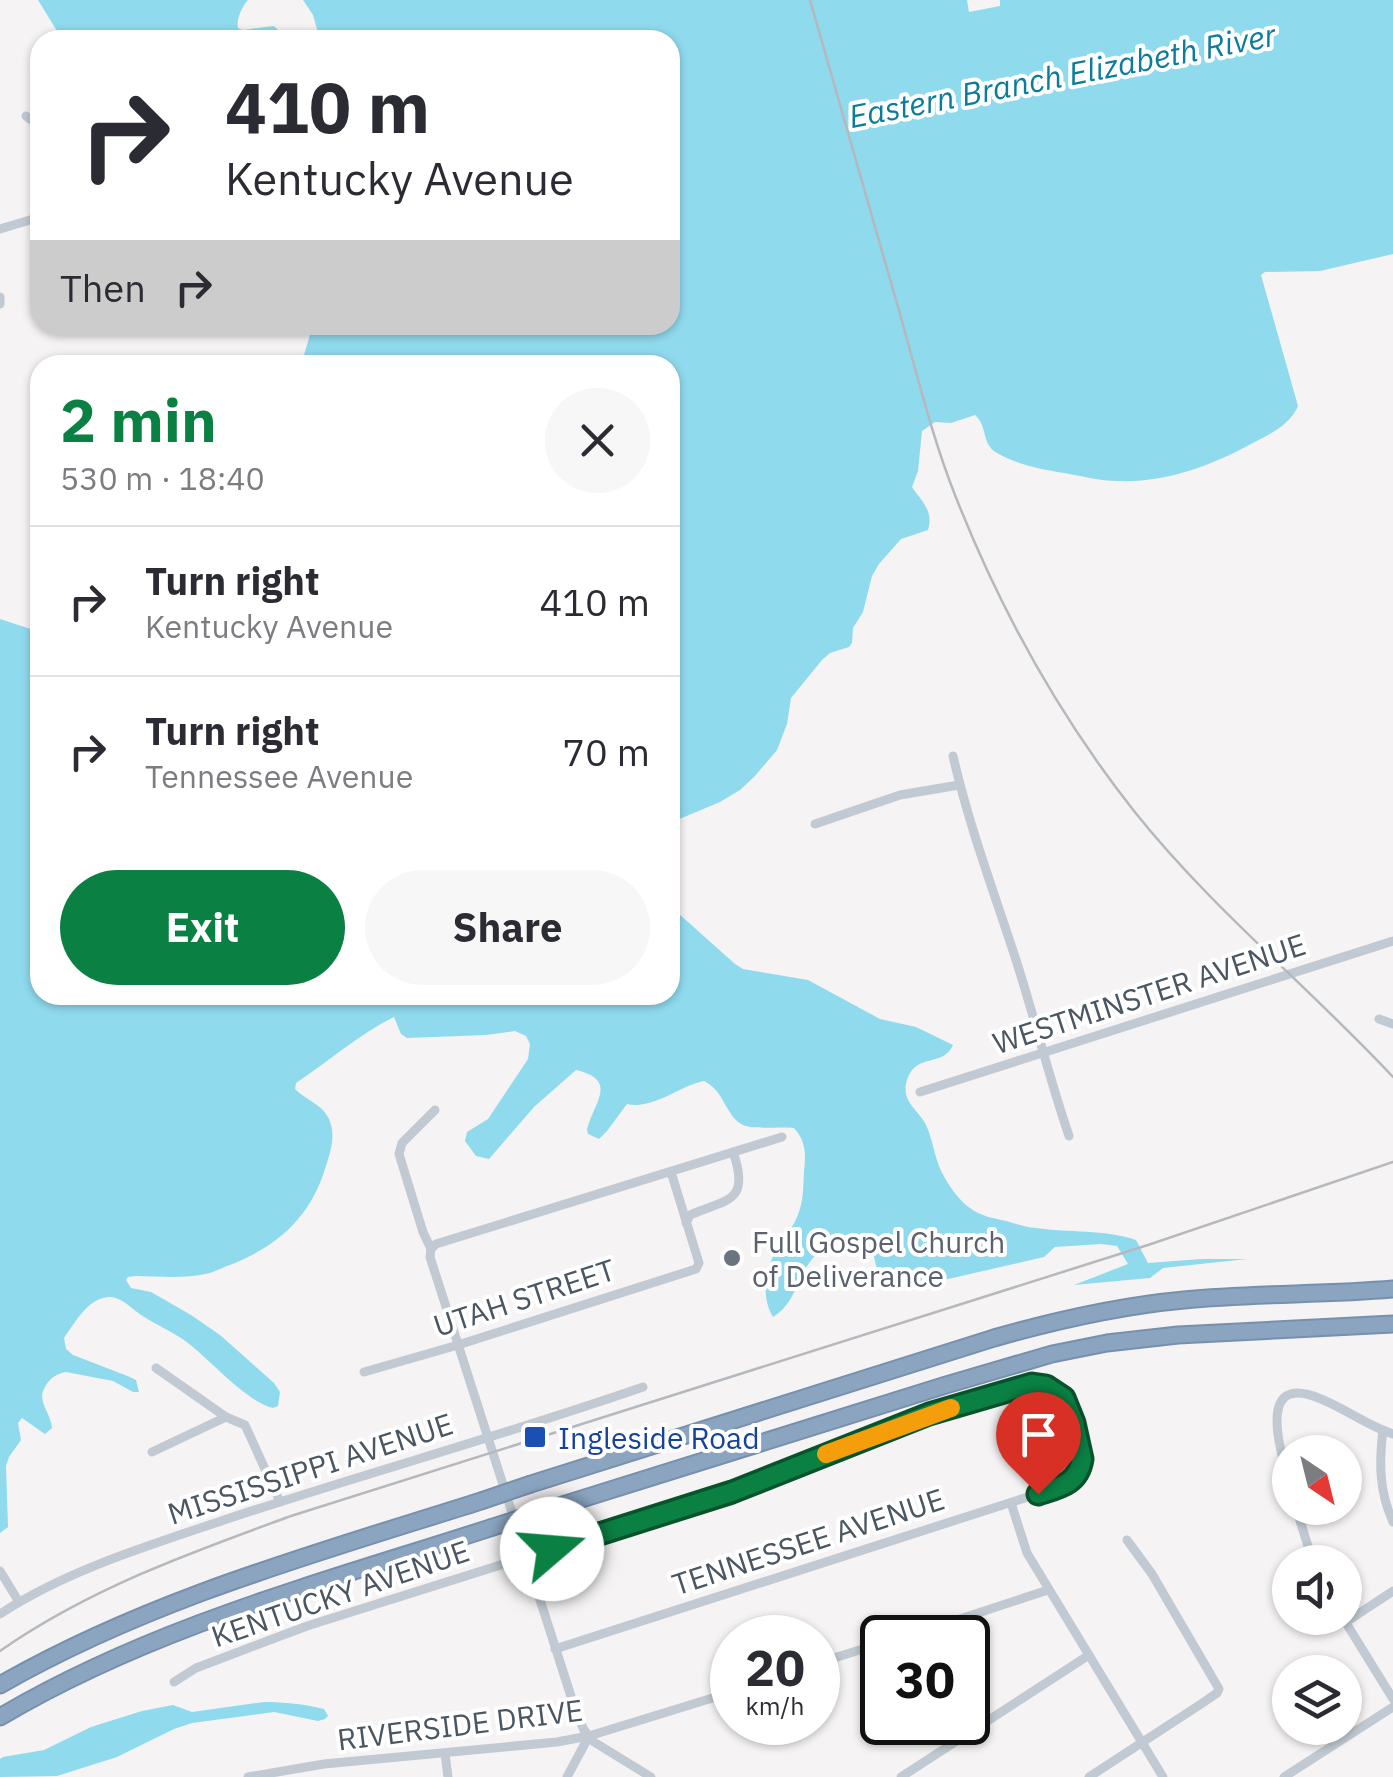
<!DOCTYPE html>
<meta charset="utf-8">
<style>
:root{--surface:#fff;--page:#f7f7f7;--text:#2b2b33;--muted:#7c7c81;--line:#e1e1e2;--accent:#0b8043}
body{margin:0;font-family:"IBM Plex Sans",sans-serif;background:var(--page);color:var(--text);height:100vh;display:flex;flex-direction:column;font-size:38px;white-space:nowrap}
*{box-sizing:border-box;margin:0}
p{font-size:32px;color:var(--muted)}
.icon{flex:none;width:55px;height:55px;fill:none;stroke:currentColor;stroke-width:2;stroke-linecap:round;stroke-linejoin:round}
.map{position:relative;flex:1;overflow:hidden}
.sheet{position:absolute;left:30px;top:355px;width:650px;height:650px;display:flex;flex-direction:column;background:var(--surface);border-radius:30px;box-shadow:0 2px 8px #0004}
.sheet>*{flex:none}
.top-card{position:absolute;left:30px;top:30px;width:650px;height:305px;border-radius:30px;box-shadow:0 2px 8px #0004;background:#fff;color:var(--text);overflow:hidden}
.needle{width:65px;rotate:145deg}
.tools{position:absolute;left:1272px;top:1435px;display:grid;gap:20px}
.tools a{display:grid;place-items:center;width:90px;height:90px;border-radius:50%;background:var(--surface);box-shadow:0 2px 8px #0004;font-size:50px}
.speed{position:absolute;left:710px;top:1615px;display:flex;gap:20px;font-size:50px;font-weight:700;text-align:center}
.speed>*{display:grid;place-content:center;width:130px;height:130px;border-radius:50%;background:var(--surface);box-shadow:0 2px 8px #0004;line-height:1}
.speed small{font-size:25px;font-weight:400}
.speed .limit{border:5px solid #111;border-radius:15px;background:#fff;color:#111}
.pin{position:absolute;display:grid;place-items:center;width:85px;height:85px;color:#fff;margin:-102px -42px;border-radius:50% 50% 50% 0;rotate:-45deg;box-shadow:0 0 10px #0007}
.pin .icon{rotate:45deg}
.me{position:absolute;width:110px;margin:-55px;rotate:72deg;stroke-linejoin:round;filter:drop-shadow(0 0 8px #0008)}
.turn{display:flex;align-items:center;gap:35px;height:210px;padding:0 30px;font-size:45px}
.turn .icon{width:130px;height:130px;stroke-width:2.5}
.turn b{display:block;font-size:70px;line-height:85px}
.then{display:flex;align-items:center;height:95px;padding:0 30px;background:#0003;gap:20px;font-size:38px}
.round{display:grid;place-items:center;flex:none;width:105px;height:105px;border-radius:52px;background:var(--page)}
.headline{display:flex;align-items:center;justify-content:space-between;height:170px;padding:0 30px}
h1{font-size:60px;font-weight:800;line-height:75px;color:var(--accent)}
.primary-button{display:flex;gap:20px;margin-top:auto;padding:20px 30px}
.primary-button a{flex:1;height:115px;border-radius:60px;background:var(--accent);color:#fff;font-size:40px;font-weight:800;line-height:115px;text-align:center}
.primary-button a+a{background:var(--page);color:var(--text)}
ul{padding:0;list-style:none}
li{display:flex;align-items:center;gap:30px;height:150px;padding:0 30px;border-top:2px solid var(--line)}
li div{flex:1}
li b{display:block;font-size:38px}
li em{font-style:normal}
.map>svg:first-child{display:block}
</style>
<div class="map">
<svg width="1393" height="1777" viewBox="0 0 1393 1777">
<rect width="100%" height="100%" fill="#f5f3f3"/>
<!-- water -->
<g fill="#90daee">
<path d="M 38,0 L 248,0 C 242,6 236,20 238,28 L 243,30 L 274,26 L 289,40 L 69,40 L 57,31 Z"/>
<path d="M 303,0 L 967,0 L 969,12 L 1000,6 L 1000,0 L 1393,0 L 1393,254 L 1320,271 L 1265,272 L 1261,275 L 1298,406 C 1290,425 1269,435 1251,444 C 1211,466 1164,483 1118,481 C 1100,481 1081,476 1064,473 C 1040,469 1018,465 997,453 C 981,444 988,426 975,415 L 951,423 L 935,422 L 922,431 L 918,471 L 912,487 C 922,502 934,511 928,530 L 901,539 L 879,564 L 872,576 L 863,612 L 853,628 L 852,643 L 849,647 L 830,653 L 822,660 L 791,698 L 787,724 L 777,750 L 755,776 L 740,790 L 720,802 L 670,823 L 670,365 L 301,365 L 313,325 L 670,325 L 670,40 L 320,40 L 313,15 Z"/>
<path d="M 0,619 L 40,632 L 40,995 L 670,995 L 670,911 L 678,913 L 735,964 L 743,969 L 808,980 L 880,1019 L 916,1027 L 953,1045 C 943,1068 916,1052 907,1080 C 900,1103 920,1110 927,1127 C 934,1144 935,1162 945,1178 C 951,1189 960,1201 970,1208 C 980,1216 993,1218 1006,1221 C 1016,1224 1026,1227 1036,1228 C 1070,1233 1103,1229 1136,1240 L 1148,1263 L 1201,1259 L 1247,1259 L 1163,1268 L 1150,1278 L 1074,1285 L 1128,1264 L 1117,1246 L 1101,1244 L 1055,1247 L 1044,1257 L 909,1288 C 901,1286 892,1285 886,1280 C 866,1265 886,1243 846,1235 C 834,1241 821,1247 813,1258 C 797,1277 796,1303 773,1317 C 761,1297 765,1271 776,1250 C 782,1239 792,1230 797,1217 C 804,1201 803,1188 804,1171 C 806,1154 806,1141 794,1128 C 781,1126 754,1130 743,1125 C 726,1117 724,1090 704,1081 C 679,1086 653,1110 627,1104 L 607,1131 L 599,1139 L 588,1134 L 587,1129 C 594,1102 619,1080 576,1070 L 534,1107 L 489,1159 L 476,1156 L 465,1141 L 467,1132 L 488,1119 L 528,1059 L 530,1044 L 526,1036 L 515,1031 L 486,1035 L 407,1038 L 401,1034 L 394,1017 C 358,1035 329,1061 296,1083 L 295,1089 C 306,1100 323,1105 329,1119 C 337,1137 329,1156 324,1172 C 308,1221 273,1249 227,1266 C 220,1269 212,1273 205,1274 C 183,1279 157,1276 135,1276 L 128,1277 L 126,1280 L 131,1288 L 151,1292 L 191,1315 L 220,1335 L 274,1383 L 280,1392 L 278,1406 L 273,1408 C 247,1402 210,1360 188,1343 C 174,1332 156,1325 141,1315 C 131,1308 121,1296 108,1297 C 87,1299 75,1323 64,1338 L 66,1349 L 73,1355 L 130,1377 L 136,1380 L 139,1392 L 133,1392 L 113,1381 L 66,1372 C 56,1374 50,1378 45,1387 C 36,1401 51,1413 52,1428 L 45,1434 L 22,1418 L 18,1423 L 21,1440 L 9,1457 L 6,1466 L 8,1527 L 0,1533 Z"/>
<path d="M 264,1702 C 285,1702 303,1704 324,1709 L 328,1716 L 325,1719 L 318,1721 L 274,1712 L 192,1723 L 174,1729 L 117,1757 L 57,1776 L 0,1777 L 0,1759 L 3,1757 L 44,1750 L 91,1727 L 142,1711 L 173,1705 L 192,1712 Z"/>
</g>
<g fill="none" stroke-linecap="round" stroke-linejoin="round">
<defs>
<g id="highway">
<path d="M 531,1484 L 994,1338 C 1057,1320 1119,1306 1184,1300 C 1254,1293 1324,1295 1393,1289"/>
<polyline points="540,1512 946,1385 1052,1354 1107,1343 1178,1335 1393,1324"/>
<path d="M 0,1685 C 150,1599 317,1553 481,1501"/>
<path d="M 0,1717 C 152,1627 323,1582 490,1528"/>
</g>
</defs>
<!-- highway casing -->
<use href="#highway" stroke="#7690ad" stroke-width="19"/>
<!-- street -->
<g stroke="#c1cad2" stroke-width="9">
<polyline points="26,116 40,127"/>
<polyline points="0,229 40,217"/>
<polyline points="0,297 0,304"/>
<polyline points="172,326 173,325"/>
<path d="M 953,756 C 969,826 994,892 1016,960 C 1035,1019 1049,1078 1069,1136"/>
<polyline points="815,824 900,795 959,785"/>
<polyline points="1379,1019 1393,1024"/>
<polyline points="920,1092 1393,941"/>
<polyline points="435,1110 402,1143 399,1154 423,1232 431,1249 430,1257 577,1715 584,1730 594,1742 651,1777"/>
<path d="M 686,1223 L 690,1215 C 726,1199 751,1203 733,1152"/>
<polyline points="431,1249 436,1244 782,1137"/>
<polyline points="156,1368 226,1417 245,1425 280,1502"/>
<polyline points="364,1372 458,1345 696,1269 699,1263 671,1172"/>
<path d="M 1383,1430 C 1379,1463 1379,1491 1393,1522"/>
<polyline points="152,1452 226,1417"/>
<path d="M 1290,1485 C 1282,1455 1253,1370 1321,1399 C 1346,1409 1368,1426 1393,1434"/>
<polyline points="1011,1503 1027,1553 1163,1777"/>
<polyline points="1296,1508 1313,1562"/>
<polyline points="0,1571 19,1602"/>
<path d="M 0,1614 C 67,1570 148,1546 224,1520 C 363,1474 505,1435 643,1387"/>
<polyline points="1343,1618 1393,1699"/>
<polyline points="1346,1622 1393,1591"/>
<polyline points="902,1638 1048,1590"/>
<polyline points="818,1663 882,1643"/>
<polyline points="174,1682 196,1668 307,1626 732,1492 929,1414 1012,1389 1032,1385 1046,1386 1059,1393 1068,1405 1082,1459 1078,1474 1065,1485 555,1649"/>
<polyline points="445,1754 448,1777"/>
<polyline points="248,1777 324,1764 557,1742 589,1736 732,1692"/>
<polyline points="567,1777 589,1736"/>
<polyline points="901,1777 1089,1655"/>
<polyline points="1089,1777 1201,1704 1217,1693 1219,1689 1152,1574 1127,1540"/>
<polyline points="1284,1777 1393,1707"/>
</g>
<!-- highway -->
<use href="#highway" stroke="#8ba5c1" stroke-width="15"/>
<!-- tram -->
<path stroke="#b5b8bd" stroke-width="2.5" d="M 0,1651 C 89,1589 189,1553 291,1516 L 1148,1245 L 1393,1162"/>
<!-- rail -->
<path stroke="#b5b8bd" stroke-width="2.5" d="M 810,0 C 840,105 870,209 900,314 C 917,374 932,437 955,495 C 999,607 1059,716 1134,811 C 1211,908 1309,987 1393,1077"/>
<defs>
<g id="highway-bridge">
<polyline points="481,1501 531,1484"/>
<polyline points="490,1528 540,1512"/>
</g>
</defs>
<!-- highway-bridge casing -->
<use href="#highway-bridge" stroke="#7690ad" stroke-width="19" stroke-linecap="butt"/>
<!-- highway-bridge -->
<use href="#highway-bridge" stroke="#8ba5c1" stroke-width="15"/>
</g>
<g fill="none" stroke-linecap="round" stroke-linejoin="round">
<defs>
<path id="route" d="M 552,1549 L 732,1492 L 929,1414 L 1032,1384 L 1046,1386 L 1064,1398 L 1074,1423 L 1082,1459 C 1078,1484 1060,1487 1038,1494"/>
</defs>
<!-- route casing -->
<use href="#route" stroke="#07532c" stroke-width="25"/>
<!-- route -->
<use href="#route" stroke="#0b8043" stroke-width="18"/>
<!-- slow -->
<polyline stroke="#f59e0b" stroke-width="18" points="826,1454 951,1408"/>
</g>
<!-- markers -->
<circle fill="#6b7280" stroke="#fff" stroke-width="4" cx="732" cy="1258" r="10"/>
<rect fill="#1a4fb4" stroke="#fff" stroke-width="4" x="523" y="1425" width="24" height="24" rx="5"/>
<g text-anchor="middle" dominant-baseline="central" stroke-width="8" stroke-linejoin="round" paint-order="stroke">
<!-- street labels -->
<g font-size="30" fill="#4a5661" stroke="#fff">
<text transform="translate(1149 993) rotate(-18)">WESTMINSTER AVENUE</text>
<text transform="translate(524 1297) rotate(-18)">UTAH STREET</text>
<text transform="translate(310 1468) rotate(-18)">MISSISSIPPI AVENUE</text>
<text transform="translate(808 1541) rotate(-18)">TENNESSEE AVENUE</text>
<text transform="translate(340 1593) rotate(-19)">KENTUCKY AVENUE</text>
<text transform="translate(460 1724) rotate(-7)">RIVERSIDE DRIVE</text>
</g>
<!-- worship labels -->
<g font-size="30" fill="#5b616d" stroke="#fff" text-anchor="start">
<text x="752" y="1241">Full Gospel Church<tspan x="752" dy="34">of Deliverance</tspan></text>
</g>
<!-- transit labels -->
<g font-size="30" fill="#164399" stroke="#fff" text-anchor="start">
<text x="558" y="1437">Ingleside Road</text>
</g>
<!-- water labels -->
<g font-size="32" font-style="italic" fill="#0c7c9b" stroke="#fff">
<text transform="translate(1062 75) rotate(-11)">Eastern Branch Elizabeth River</text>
</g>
</g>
</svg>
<div class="tools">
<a><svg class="needle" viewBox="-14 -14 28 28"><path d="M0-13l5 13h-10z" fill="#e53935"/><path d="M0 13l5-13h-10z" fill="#7c7c81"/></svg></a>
<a><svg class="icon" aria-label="sound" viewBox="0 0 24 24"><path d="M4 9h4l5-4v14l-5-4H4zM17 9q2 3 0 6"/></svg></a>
<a><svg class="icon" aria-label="layers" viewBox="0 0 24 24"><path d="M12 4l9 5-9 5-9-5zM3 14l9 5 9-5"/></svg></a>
</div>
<div class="speed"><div>20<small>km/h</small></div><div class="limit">30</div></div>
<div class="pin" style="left:1038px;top:1494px;background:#d93025"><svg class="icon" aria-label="arrive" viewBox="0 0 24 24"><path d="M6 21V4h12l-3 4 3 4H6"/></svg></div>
<svg class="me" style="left:552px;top:1549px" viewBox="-20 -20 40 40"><circle r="19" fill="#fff"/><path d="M0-13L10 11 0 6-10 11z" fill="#0b8043"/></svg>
<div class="top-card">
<div class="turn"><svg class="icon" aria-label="right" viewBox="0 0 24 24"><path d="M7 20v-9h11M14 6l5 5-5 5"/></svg><div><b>410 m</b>Kentucky Avenue</div></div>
<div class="then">Then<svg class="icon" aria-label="right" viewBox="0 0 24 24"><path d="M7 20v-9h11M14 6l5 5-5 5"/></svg></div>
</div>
<section class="sheet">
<div class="headline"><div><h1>2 min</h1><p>530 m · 18:40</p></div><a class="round"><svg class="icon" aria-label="close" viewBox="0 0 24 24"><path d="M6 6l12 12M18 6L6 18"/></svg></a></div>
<ul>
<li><svg class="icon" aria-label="right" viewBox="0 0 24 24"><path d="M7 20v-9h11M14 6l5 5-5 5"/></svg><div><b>Turn right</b><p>Kentucky Avenue</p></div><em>410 m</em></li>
<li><svg class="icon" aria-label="right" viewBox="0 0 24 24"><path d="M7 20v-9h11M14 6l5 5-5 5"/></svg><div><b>Turn right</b><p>Tennessee Avenue</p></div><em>70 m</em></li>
</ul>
<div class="primary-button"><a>Exit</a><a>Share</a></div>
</section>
</div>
